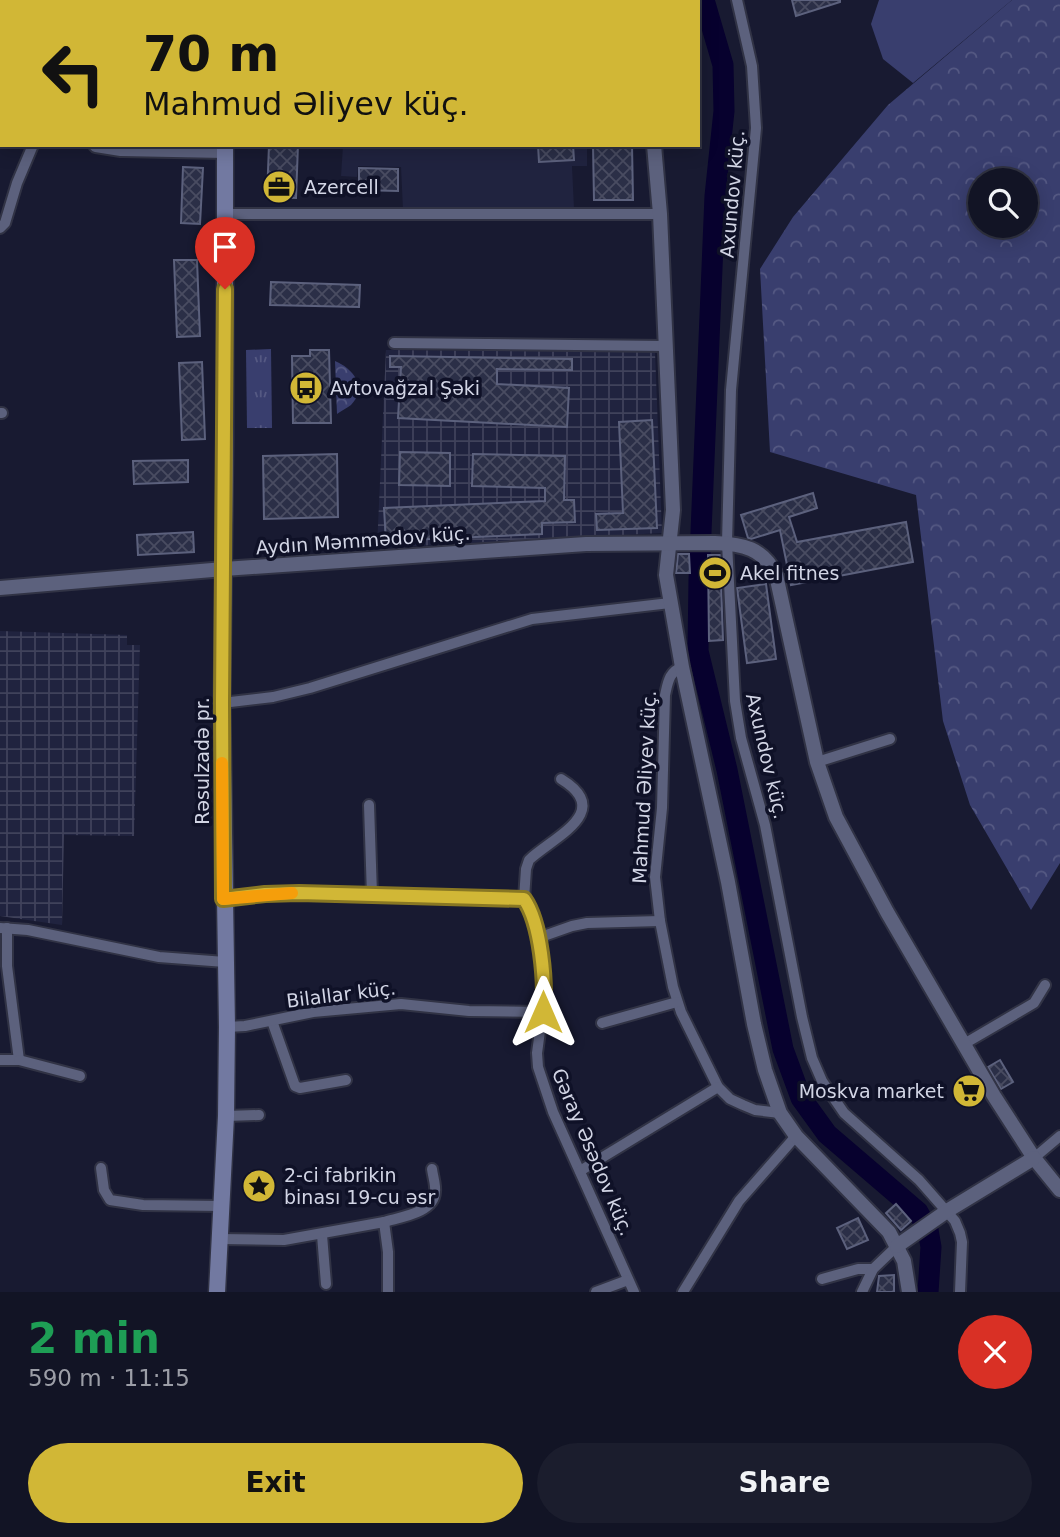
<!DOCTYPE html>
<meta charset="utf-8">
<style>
:root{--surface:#121425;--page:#1b1d2d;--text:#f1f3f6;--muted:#9c9ea7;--line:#313342;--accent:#d1b736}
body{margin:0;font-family:"DejaVu Sans",sans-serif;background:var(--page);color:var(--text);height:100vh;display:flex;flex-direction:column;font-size:26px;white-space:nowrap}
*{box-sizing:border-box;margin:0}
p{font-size:23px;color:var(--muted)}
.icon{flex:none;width:38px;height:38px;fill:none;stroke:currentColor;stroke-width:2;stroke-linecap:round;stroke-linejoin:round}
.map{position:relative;height:1292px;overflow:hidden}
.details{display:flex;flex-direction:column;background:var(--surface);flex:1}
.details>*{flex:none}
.banner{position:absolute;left:0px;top:0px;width:700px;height:147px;box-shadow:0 4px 18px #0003,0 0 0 2px var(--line);background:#d1b736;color:#111;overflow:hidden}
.tools{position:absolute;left:968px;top:168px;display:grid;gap:14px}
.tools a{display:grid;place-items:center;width:70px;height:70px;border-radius:50%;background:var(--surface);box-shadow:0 4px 18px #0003,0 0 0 2px var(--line);font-size:35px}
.pin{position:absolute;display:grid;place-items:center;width:60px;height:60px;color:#fff;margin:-72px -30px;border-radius:50% 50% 50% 0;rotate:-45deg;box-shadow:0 0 7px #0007}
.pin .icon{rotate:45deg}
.me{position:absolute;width:77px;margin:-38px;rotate:0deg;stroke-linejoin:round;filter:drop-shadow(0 0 5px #0008)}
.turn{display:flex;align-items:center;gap:24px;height:147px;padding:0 28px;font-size:32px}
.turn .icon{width:91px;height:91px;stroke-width:2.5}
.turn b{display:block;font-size:49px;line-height:60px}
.round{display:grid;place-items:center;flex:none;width:74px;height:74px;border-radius:37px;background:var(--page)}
.head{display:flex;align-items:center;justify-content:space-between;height:119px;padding:0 28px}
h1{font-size:42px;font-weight:800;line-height:52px;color:#1e9e55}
.action{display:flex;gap:14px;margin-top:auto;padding:14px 28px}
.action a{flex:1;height:80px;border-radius:42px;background:var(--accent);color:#111;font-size:28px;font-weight:800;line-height:80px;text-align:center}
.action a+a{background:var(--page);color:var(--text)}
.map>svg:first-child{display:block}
</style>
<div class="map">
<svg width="1060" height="1292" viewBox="0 0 1060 1292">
<defs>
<pattern id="industrial-grid" width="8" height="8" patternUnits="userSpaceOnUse" patternTransform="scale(1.75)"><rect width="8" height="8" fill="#20233f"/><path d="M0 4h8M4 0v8" fill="none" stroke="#40425b"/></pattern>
<pattern id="forest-crowns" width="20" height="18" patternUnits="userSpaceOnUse" patternTransform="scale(1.75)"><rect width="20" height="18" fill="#393e6e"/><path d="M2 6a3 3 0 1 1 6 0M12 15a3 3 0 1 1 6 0" fill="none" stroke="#555983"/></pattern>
<pattern id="park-tufts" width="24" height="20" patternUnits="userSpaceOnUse" patternTransform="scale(1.75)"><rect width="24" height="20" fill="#393e6e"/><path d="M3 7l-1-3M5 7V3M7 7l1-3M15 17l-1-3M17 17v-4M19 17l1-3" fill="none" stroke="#555983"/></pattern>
<pattern id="building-cross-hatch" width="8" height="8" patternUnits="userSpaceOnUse" patternTransform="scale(1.75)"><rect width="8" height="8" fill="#2b2f47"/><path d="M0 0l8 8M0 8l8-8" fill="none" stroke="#494c61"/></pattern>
</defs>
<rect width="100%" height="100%" fill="#181a31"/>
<!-- built -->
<g fill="#20233f">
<rect x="347" y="0" width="243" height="2"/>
<polygon points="343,145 587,145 587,166 572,166 574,208 403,210 401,167 358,166 357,177 341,176"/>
</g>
<!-- industrial -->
<g fill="url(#industrial-grid)">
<polygon points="386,350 655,352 662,533 377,548"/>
<polygon points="0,631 127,635 127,645 140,645 134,836 64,835 62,925 0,916"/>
</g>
<!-- grass -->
<polygon fill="#393e6e" points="879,0 1012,0 913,83 883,59 871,24"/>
<!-- forest -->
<g fill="url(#forest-crowns)" fill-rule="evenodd">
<path d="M 1012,0 L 1060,0 L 1060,863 L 1031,910 L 970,805 L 943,721 L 916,495 L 770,452 L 760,269 L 793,217 L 888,105 ZM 980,180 L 1026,180 L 1026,226 L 980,226 Z"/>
<path d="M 335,361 C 352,368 369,387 351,405 C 347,408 341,411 337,414 Z"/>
</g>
<!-- park -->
<polygon fill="url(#park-tufts)" points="271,349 272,428 247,428 246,350"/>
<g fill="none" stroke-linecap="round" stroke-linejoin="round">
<!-- river -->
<polyline stroke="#07012e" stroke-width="21" points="704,0 723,65 724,111 715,196 699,580 698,651 727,770 783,1049 801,1098 827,1134 918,1212 928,1230 931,1247 928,1292"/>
</g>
<!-- building -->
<g fill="url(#building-cross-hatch)" stroke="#5c617d" stroke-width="2">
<polygon points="792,0 840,0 840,2 796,16"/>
<polygon points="269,145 298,145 296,198 267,197"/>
<polygon points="538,145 573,145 574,160 539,162"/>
<polygon points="593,145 632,145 633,200 594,200"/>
<polygon points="183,167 203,168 200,224 181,223"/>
<polygon points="359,168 398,169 398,191 359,190"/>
<polygon points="174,260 197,260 200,336 177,337"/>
<polygon points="271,282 360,285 359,307 270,305"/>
<polygon points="310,350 329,350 331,423 293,423 292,356 310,356"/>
<polygon points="390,356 572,359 572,370 497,369 497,384 569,388 567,427 398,418 401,367 390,367"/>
<polygon points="202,362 205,439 182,440 179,363"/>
<polygon points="652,420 657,528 597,530 596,514 623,513 619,422"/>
<polygon points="400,452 450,453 450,486 399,485"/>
<polygon points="337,454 338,517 264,519 263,456"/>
<polygon points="473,454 565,456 564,500 574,500 575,522 542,523 542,534 386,541 384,508 545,501 545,488 472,486"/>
<polygon points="188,460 188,482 134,484 133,461"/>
<polygon points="813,493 817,508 789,517 797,542 906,522 913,562 791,585 780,530 751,539 748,538 741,515"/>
<polygon points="193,532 194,552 138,555 137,535"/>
<polygon points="678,554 689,554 690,573 676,573"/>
<polygon points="708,555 720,555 723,640 709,641"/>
<polygon points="766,584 776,659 747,663 737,588"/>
<polygon points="1000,1060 1013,1082 1001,1089 988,1067"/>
<polygon points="969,1080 978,1100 967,1105 958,1085"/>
<polygon points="896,1204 911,1221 901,1230 886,1213"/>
<polygon points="858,1218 868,1240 847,1249 837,1228"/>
<polygon points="894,1275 894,1292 877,1292 879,1276"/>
</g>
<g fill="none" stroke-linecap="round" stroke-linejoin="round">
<defs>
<g id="minor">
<polyline points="79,0 79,2"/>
<polyline points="737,0 752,66 756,128 731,390 727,543 735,701 741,738 765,825 802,1017 812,1058 822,1081 844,1113 919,1180 955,1221 960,1233 962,1242 960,1292"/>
<polyline points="225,214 660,214"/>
<polyline points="0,228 5,223 17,183 33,145"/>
<polyline points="394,343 666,346"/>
<polyline points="0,413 2,413"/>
<path d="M 682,667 C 669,672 668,682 665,695 L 662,808 L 655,877 L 660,921 L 673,987 L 681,1012 L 718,1087 L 730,1099 L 743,1105 L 755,1110 L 780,1113"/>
<polyline points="222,703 273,697 310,688 532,619 670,603"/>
<polyline points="817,762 890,739"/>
<polyline points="369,805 372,895"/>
<polyline points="223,899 265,894 299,893 524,899"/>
<polyline points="524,899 535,920 544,979 545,994 537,1053 538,1067 553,1112 634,1292"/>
<path d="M 524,899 L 526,869 L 529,860 C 553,837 615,812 561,779"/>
<polyline points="0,928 28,930 159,957 225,962"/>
<polyline points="538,938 572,926 587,923 660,921"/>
<polyline points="272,1021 295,1086 300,1088 346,1080"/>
<polyline points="602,1023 677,1002"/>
<polyline points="227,1027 245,1026 313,1012 401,1004 469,1011 543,1012"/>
<polyline points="964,1044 1034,1003 1045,985"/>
<polyline points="0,1060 19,1060 7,966 7,928"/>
<polyline points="19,1060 80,1076"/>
<polyline points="226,1116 259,1115"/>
<polyline points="1034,1158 1060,1136"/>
<polyline points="101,1168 104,1190 110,1200 143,1205 222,1206"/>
<polyline points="580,1171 718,1087"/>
<path d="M 384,1222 C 400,1217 434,1213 435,1192 C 436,1185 433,1177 432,1169"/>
<polyline points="322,1235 326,1284"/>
<polyline points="220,1239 284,1240 384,1222 388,1252 388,1292"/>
<polyline points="822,1279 858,1269 873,1269"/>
<polyline points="596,1292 628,1280"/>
<polyline points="683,1292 739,1201 796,1136"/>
<polyline points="862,1292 873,1269 897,1246"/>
</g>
<g id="tertiary">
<polyline points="635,0 636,2"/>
<polyline points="0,120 2,121"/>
<polyline points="96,145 121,149 225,151"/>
<polyline points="654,145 660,214 673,510 666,575 682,667 728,882 754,1024 765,1070 780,1113 796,1136 889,1232 904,1261 909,1292"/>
<path d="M 0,588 L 224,569 L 586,544 L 715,543 C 743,544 763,548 776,575 L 817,762 L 836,817 L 887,912 L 994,1096 L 1034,1158 L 1060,1190"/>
<polyline points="897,1246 947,1211 1034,1158"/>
</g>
<g id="secondary">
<polyline points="228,2 228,0"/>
<polyline points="217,1292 226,1116 227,1027 222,703 225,439 225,145"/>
</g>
</defs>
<!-- minor casing -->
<use href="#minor" stroke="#313345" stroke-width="14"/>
<!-- tertiary casing -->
<use href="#tertiary" stroke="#313345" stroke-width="18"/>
<!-- secondary casing -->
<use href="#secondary" stroke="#313345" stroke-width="19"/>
<!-- minor -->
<use href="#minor" stroke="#5c617d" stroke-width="10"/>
<!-- tertiary -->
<use href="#tertiary" stroke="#5c617d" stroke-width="14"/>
<!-- secondary -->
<use href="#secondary" stroke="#7279a1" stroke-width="16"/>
</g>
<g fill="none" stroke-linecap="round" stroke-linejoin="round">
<defs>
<path id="route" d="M 225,289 L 222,703 L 223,899 L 265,894 L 299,893 L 524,899 C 541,923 546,982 543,1012"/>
</defs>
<!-- route casing -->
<use href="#route" stroke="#887723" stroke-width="18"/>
<!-- route -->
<use href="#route" stroke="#d1b736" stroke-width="12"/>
<!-- slow -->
<polyline stroke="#f59e0b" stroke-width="12" points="222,763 223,899 292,893"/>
</g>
<!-- icons -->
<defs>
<symbol id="office-disc" viewBox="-11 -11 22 22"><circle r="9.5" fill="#d1b736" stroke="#0f1127"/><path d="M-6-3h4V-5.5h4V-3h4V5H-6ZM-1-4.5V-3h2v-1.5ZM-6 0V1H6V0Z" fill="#111"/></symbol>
<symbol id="bus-disc" viewBox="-11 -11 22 22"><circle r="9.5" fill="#d1b736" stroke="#0f1127"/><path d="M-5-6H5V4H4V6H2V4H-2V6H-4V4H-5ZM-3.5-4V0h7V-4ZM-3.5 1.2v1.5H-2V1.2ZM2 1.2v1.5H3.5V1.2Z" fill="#111"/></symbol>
<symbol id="stadium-disc" viewBox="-11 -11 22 22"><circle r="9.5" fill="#d1b736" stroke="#0f1127"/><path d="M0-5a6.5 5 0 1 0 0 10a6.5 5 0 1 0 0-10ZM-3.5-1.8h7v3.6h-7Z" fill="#111"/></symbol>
<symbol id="supermarket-disc" viewBox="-11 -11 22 22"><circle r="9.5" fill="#d1b736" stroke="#0f1127"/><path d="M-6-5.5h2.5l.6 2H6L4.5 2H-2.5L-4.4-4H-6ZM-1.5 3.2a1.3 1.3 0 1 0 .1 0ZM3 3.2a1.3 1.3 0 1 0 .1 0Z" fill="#111"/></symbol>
<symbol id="sight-disc" viewBox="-11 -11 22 22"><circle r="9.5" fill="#d1b736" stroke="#0f1127"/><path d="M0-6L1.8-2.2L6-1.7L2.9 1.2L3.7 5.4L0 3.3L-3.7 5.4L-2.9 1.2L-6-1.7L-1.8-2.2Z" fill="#111"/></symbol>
</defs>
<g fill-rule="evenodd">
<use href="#office-disc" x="260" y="168" width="38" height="38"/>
<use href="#bus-disc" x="287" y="369" width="38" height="38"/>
<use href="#stadium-disc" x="696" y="554" width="38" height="38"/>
<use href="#supermarket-disc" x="950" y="1072" width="38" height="38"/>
<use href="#sight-disc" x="240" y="1167" width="38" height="38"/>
</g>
<g text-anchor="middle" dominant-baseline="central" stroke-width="7" stroke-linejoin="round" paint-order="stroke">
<!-- poi labels -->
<g font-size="19" fill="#d2d5e5" stroke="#0f1127" text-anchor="start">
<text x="304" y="187">Azercell</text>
<text x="330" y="388">Avtovağzal Şəki</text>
<text x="740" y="573">Akel fitnes</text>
<text x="944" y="1091" text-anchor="end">Moskva market</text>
<text x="284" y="1175">2-ci fabrikin<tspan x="284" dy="22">binası 19-cu əsr</tspan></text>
</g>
<!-- street labels -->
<g font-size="19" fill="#d2d5e5" stroke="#0f1127">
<text transform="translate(732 194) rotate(-85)">Axundov küç.</text>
<text transform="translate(363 540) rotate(-4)">Aydın Məmmədov küç.</text>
<text transform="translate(767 756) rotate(77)">Axundov küç.</text>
<text transform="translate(202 761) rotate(-90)">Rəsulzadə pr.</text>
<text transform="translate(644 787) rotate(-87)">Mahmud Əliyev küç.</text>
<text transform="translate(341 994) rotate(-7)">Bilallar küç.</text>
<text transform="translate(593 1152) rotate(67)">Gəray Əsədov küç.</text>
</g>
</g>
</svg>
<div class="tools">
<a><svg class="icon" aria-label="search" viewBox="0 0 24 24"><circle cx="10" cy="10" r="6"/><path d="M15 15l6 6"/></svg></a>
</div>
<div class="pin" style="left:225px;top:289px;background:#d93025"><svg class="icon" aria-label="arrive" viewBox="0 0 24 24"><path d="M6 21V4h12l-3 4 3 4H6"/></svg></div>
<svg class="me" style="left:543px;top:1012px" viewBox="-20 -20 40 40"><path d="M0-17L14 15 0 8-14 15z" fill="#d1b736" stroke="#fff" stroke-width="4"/></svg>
<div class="banner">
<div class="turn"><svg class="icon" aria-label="left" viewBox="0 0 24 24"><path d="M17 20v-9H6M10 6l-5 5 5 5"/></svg><div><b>70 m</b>Mahmud Əliyev küç.</div></div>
</div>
</div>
<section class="details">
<div class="head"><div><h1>2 min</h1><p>590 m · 11:15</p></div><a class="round" style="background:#d93025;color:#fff"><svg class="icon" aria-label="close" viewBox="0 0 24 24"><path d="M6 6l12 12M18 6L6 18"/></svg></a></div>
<div class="action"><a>Exit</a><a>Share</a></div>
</section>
